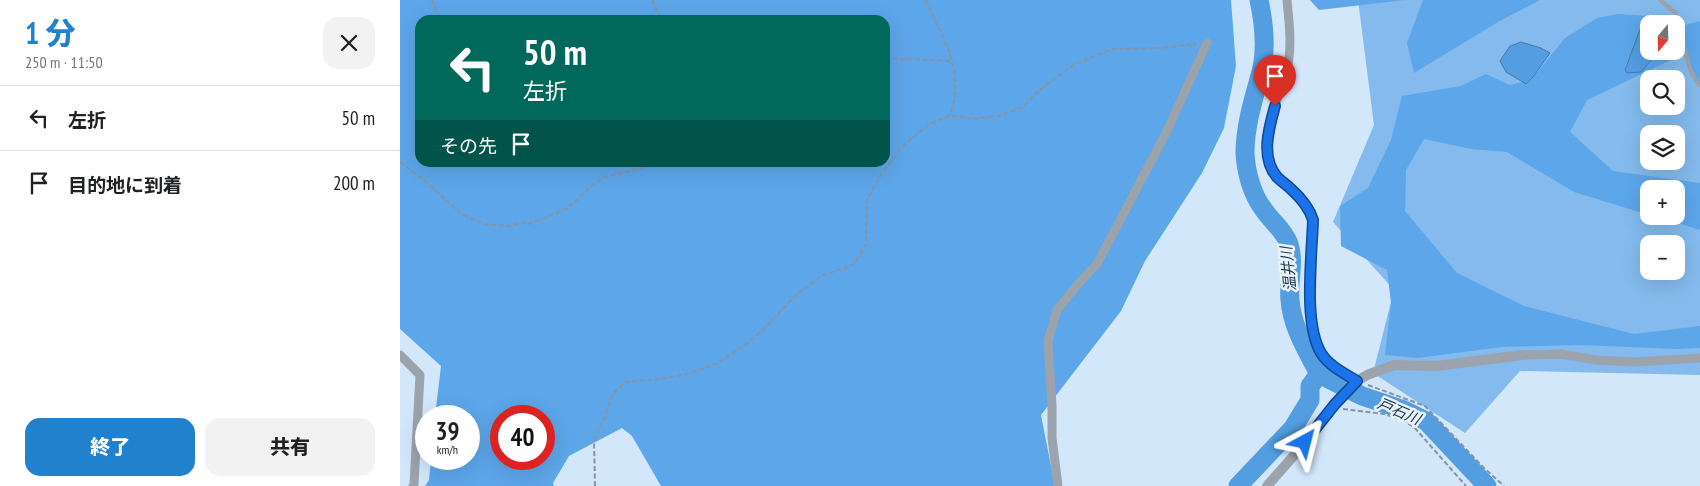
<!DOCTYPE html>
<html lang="ja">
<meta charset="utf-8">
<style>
:root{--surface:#fff;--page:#f2f2f2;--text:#202124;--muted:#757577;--line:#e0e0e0;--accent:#2181cd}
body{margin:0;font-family:"PT Sans Narrow","Noto Sans JP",sans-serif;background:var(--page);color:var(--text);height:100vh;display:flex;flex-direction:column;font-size:19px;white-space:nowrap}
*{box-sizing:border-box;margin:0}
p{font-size:16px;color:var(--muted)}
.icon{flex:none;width:28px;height:28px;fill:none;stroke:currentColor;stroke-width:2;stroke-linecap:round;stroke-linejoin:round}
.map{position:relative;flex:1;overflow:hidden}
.sheet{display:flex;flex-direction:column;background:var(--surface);width:400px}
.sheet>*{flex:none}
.guide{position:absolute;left:15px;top:15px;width:475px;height:152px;border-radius:15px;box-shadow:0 5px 20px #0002;background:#00695c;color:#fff;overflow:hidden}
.needle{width:32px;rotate:199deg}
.buttons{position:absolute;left:1240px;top:15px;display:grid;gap:10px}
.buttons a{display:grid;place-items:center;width:45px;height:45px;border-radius:10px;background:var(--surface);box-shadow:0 5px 20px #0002;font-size:25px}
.speed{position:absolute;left:15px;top:405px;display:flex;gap:10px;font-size:25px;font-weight:700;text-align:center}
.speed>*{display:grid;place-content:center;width:65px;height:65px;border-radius:50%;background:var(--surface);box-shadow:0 5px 20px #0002;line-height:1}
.speed small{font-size:12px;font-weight:400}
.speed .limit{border:8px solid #d22;background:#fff;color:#111}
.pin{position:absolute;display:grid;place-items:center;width:42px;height:42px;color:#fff;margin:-51px -21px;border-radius:50% 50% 50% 0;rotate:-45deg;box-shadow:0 0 5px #0007}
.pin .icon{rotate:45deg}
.me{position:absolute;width:55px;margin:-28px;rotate:38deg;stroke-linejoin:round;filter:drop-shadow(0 0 4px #0008)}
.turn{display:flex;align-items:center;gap:18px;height:105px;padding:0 25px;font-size:22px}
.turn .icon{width:65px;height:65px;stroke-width:2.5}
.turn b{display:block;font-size:35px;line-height:42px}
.then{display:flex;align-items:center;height:48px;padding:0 25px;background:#0003;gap:10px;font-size:19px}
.round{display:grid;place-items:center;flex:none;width:52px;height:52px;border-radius:15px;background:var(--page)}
.head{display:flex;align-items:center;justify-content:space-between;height:85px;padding:0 25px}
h1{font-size:30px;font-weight:800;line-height:38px;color:var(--accent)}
.action{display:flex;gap:10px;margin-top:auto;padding:10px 25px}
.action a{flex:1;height:58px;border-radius:15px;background:var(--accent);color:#fff;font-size:20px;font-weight:800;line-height:58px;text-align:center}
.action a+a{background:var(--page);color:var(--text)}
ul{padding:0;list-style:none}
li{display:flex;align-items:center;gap:15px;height:65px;padding:0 25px;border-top:1px solid var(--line)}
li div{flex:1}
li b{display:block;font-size:19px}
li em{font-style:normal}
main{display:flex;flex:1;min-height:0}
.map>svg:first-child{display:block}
</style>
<main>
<section class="sheet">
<div class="head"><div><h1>1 分</h1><p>250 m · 11:50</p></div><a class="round"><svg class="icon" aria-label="close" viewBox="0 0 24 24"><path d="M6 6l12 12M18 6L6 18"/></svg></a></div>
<ul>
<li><svg class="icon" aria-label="left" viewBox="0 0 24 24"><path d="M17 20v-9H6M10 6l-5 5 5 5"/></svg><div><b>左折</b></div><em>50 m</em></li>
<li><svg class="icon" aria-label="arrive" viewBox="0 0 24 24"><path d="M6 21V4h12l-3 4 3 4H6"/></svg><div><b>目的地に到着</b></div><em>200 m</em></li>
</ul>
<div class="action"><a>終了</a><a>共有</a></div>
</section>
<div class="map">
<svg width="1300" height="486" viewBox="0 0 1300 486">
<rect width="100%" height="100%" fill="#d3e7fb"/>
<!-- green -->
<path fill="#84baed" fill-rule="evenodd" d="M 958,0 L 1300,0 L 1300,375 L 1120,371 L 1065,433 L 973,373 L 994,290 L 933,222 L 974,125 ZM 1249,24 L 1276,24 L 1276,51 L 1249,51 ZM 1249,79 L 1276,79 L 1276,106 L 1249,106 ZM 1249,134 L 1276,134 L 1276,161 L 1249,161 ZM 1249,189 L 1276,189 L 1276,216 L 1249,216 ZM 1249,244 L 1276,244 L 1276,271 L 1249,271 Z"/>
<!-- forest -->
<g fill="#5da6e9" fill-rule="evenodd">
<path d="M 0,0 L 831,0 L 836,66 L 824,128 L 802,173 L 745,261 L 721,311 L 641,415 L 655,486 L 261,486 L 232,436 L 222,428 L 169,456 L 153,483 L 154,486 L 25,486 L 29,480 L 31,459 L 69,459 L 69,416 L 35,416 L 41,366 L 0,329 ZM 20,20 L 485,20 L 485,162 L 20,162 ZM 101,416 L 144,416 L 144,459 L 101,459 Z"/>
<polygon points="910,0 1005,0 919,10"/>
<polygon points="1023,0 1140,0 1098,22 1014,73 1007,43"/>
<polygon points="1218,14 1281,18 1279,27 1300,21 1300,83 1291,69 1278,36 1276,40 1276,24 1249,24 1249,51 1274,51 1273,59 1187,100 1170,132 1213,171 1300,183 1300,230 1255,216 1276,216 1276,189 1249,189 1249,215 1174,192 1107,152 1071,149 1024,139 1006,170 1005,211 1057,273 1124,306 1234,334 1300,326 1300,348 1278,349 1179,345 1101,347 1018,358 985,355 991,303 987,270 941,246 940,206 968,188 991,140 1002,96 1061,86 1086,74 1110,85 1131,80 1165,38 1197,18"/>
</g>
<!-- water -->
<g fill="#549de0" stroke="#467bad">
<polygon points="1249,25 1249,51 1255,51 1252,59 1241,72 1227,73 1225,70 1241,27"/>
<polygon points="1121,42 1141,48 1150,53 1133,77 1126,84 1106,72 1100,61 1110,46"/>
</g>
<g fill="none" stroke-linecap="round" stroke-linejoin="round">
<!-- river -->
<g stroke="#549de0" stroke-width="19">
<path d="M 859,0 C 864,23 867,48 861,72 C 854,97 845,126 845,153 C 846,172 852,195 864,210 C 872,222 884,230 889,244 C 895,262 888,282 890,300 C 892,327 907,351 919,374"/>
<polyline points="919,374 962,396 1004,410 1026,421 1087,486"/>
<polyline points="838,486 893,428 910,400 910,386 919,374"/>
</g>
<!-- path -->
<g stroke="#8694a3" stroke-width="2" stroke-dasharray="5 2.5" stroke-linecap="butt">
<polyline points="32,0 39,20"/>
<polyline points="252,0 261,20"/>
<path d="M 526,0 C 537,26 555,55 555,84 C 556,95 553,105 551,115"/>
<polyline points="485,58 552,61"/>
<polyline points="0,162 19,176 62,214 84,224 107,226 127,222 129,224 162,211 174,203 191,186 205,177 266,162"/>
<polyline points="968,385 1025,406 1083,467 1104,486"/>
<polyline points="943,409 984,414 1002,420 1014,427 1066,486"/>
<polyline points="195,486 194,440 205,417 213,393 226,382 260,379 287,374 315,364 341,348 363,330 397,294 421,276 453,265 466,245 467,200 482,173 504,145 528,125 551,115 574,119 599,116 622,107 643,87 675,64 712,49 759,48 796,44"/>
</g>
<!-- service -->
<g stroke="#9ba3ac" stroke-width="4.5">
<polyline points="1260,0 1276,13 1275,24"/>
<path d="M 1276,31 C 1288,45 1285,71 1300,85"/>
</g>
<!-- minor -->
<g stroke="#9ba3ac" stroke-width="9">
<path d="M 887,0 C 889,22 892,44 888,65 C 882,92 862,128 867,155 C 873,184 905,193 913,220 L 911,317 C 915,354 927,363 957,381"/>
<polyline points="0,355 20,375 14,484 13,486"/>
<polyline points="1122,355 1161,354 1197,360 1233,362 1300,358"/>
<polyline points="658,486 652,438 652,405 648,341 657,310 678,284 697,264 766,133 807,43"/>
</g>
<!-- tertiary -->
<polyline stroke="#9ba3ac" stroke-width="10" points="867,486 905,443 935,404 957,381 967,375 994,365 1037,366 1122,355"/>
</g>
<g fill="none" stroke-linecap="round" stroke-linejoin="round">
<defs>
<path id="route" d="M 875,106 C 869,128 860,157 877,177 C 881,181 887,185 891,189 C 901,198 909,207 913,220 C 912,256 903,323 921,353 C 929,366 944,373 957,381 L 935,404 L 905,442"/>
</defs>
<!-- route casing -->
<use href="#route" stroke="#114b97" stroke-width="12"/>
<!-- route -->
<use href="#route" stroke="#1a73e8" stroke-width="9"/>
</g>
<g text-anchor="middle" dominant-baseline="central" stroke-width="5" stroke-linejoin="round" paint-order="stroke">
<!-- water labels -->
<g font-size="15" font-style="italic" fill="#173551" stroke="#eaf3fb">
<text transform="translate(888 269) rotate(-96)">温井川</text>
<text transform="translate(999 411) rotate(23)">戸石川</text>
</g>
</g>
</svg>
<div class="buttons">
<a><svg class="needle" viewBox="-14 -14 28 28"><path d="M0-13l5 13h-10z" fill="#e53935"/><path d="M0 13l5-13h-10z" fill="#757577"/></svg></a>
<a><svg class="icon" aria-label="search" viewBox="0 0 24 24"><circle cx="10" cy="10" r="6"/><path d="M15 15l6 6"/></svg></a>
<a><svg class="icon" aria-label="layers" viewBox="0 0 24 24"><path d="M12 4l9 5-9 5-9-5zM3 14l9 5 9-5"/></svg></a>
<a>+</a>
<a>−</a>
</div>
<div class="speed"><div>39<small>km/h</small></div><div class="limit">40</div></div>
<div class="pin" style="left:875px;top:106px;background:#d93025"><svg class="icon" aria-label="arrive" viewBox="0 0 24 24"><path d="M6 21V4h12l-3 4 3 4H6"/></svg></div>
<svg class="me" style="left:905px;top:442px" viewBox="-20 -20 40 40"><path d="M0-17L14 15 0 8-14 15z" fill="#1a73e8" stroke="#fff" stroke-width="4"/></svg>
<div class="guide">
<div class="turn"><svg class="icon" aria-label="left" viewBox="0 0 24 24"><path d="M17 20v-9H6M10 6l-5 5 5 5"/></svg><div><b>50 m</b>左折</div></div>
<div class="then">その先<svg class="icon" aria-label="arrive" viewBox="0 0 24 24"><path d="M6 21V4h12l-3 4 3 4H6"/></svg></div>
</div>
</div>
</main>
